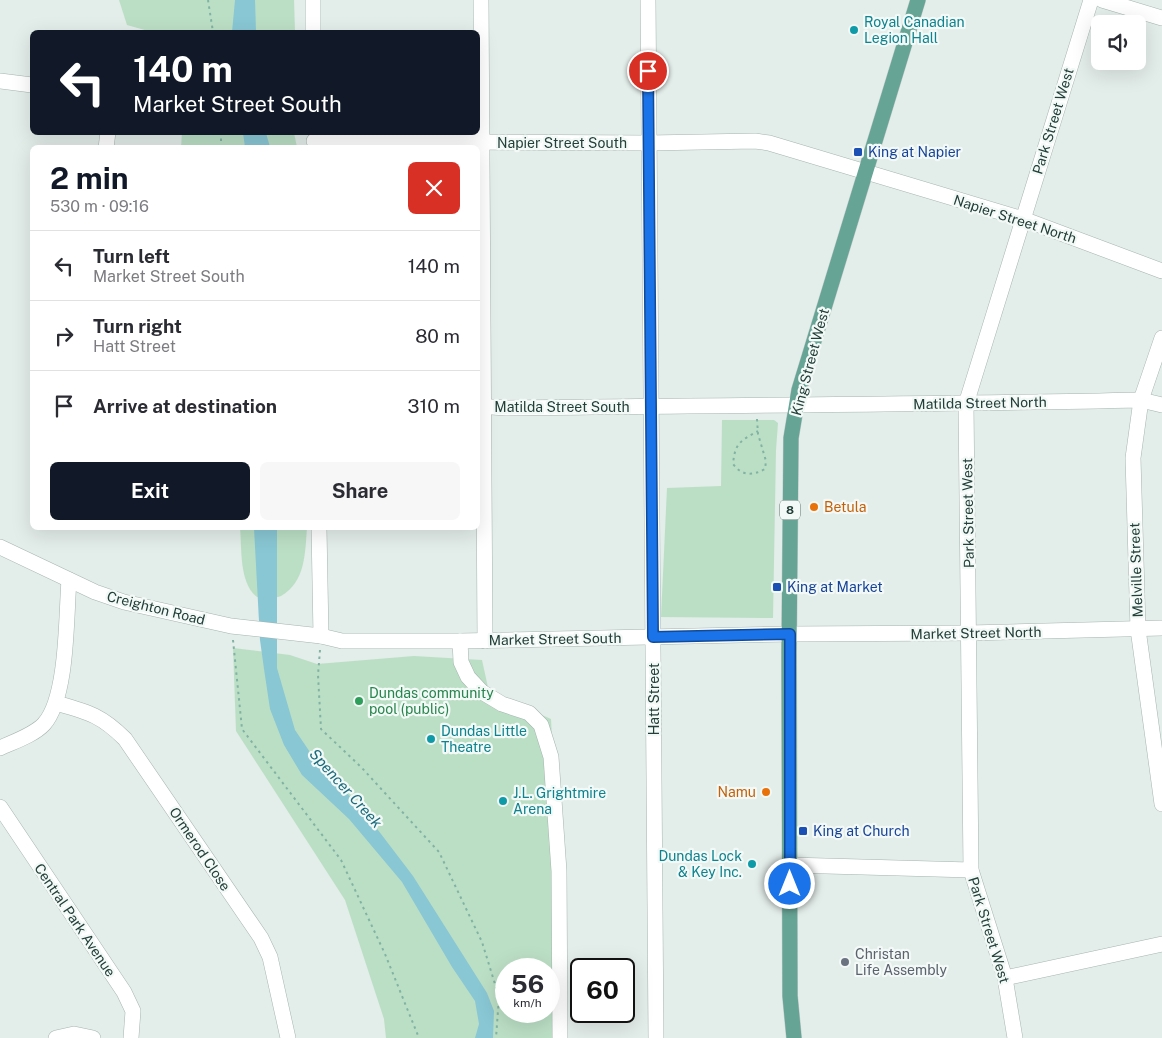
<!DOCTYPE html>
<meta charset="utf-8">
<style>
:root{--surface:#fff;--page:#f7f7f7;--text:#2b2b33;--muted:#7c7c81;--line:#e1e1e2;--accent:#111827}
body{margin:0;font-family:"Public Sans",sans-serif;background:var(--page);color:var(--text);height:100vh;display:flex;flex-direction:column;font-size:19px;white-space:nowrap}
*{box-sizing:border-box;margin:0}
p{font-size:16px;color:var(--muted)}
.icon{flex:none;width:28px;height:28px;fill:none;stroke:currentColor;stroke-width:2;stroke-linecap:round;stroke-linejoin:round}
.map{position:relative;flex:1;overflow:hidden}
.panel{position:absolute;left:30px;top:145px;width:450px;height:385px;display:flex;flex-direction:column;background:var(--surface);border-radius:8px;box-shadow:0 5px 20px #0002}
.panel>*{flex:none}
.top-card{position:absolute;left:30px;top:30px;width:450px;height:105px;border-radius:8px;box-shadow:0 5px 20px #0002;background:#111827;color:#fff;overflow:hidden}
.buttons{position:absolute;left:1091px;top:15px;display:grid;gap:10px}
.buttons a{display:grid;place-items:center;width:55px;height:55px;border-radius:8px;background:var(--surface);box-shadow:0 5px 20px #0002;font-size:25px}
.speed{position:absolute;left:495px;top:958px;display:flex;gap:10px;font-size:25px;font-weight:700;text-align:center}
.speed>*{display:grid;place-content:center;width:65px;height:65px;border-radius:50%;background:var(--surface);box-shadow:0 5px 20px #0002;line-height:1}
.speed small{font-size:12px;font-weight:400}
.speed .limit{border:2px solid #111;border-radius:8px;background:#fff;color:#111}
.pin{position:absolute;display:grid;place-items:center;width:42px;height:42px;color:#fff;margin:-21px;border:2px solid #fff;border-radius:50%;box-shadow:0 1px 5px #0007}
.me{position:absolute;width:55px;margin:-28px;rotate:0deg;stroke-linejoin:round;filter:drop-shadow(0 0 4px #0008)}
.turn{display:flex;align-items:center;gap:18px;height:105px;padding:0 20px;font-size:22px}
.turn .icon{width:65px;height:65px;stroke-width:2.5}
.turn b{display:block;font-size:35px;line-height:42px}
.round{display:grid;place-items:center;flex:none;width:52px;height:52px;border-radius:8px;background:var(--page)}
.head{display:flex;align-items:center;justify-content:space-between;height:85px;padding:0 20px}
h1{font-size:30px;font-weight:700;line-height:38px;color:var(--accent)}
.button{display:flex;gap:10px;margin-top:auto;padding:10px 20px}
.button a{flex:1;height:58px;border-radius:8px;background:var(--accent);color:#fff;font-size:20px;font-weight:700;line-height:58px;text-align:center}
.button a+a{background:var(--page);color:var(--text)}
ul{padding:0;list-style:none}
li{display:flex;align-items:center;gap:15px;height:70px;padding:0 20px;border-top:1px solid var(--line)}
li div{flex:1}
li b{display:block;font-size:19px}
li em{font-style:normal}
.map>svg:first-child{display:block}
</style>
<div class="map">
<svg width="1162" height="1038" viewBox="0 0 1162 1038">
<rect width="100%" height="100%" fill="#e3ede9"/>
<!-- green -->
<g fill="#bbdfc5" fill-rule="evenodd">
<polygon points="119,0 294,0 295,32 152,32 127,25"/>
<polygon points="182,132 294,133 297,147 181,148"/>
<polygon points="722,420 774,420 778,423 776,450 773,618 661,617 667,488 721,486"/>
<path d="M 240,528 L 307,528 C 305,552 306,582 281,596 C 275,599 264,597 257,597 C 239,583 242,549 240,528 Z"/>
<path d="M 233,648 L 290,655 L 317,664 L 414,656 L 482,660 L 489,692 L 551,719 L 567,1038 L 386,1038 L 384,1019 L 345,900 L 236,731 ZM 506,969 L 549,969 L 549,1011 L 506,1011 Z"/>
</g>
<!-- water -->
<g fill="#89c7d4">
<polygon points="235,0 255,0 256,32 232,32"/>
<polygon points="243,133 266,133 270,147 245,147"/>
<polygon points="254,528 277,528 277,668 295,730 316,761 362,809 413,876 487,993 494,1011 493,1038 475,1038 479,1024 475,1001 452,967 402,882 349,819 302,775 284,745 270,709 264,669 260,640"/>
</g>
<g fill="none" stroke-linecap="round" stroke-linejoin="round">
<defs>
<g id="minor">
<polyline points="313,0 313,32"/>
<polyline points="481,0 485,641"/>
<polyline points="648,0 656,1038"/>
<polyline points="1102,0 1162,18"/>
<polyline points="0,81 32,85"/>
<polyline points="314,141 649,143 755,141 769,143 1023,219 1162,271"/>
<polyline points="106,148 108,132"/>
<polyline points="1162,338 1141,400 1133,458 1138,629 1162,804"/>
<path d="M 478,406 L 506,408 C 718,405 929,405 1141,400 L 1162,405"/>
<polyline points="319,528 321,636"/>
<polyline points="0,547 95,592 124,602 231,626 321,636 342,641 460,641 790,634 969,633 1162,628"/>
<polyline points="460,641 461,662 468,677 482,692 502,704 529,713 541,725 551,757 559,871 560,1038"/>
<path d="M 56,703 C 88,712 101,715 125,739 L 261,938 L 270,957 L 288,1038"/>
<path d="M 0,748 C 13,742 34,735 44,724 C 68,697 66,616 69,580"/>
<polyline points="0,807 124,992 133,1011 131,1038"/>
<polyline points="790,865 971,870"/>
<polyline points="1005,978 1162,944"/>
<polyline points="56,1038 74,1034 93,1038"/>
<polyline points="1015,1038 1005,978 971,870 966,404 1091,0"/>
</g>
<polyline id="major" points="794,1038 790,996 789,653 791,438 799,390 918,0"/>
</defs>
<!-- minor casing -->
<use href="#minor" stroke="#a5b5b0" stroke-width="16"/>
<!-- major casing -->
<use href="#major" stroke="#c1c9c7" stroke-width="16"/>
<!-- path -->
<g stroke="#82b2a4" stroke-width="2" stroke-dasharray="2.5 4" stroke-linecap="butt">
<polyline points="208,0 213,32"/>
<polyline points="221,132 221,148"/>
<path d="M 757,419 L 758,434 L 766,461 L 765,469 C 752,476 742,476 733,464 C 735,443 740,441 758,431"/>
<polyline points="233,640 242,729 341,860 385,954 419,1038"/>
<polyline points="320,650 318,675 321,729 362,768 439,852 482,942 499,997 496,1038"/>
</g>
<!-- minor -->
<use href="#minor" stroke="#fff" stroke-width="15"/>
<!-- major -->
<use href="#major" stroke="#66a495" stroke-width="15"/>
</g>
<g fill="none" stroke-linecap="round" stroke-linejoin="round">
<defs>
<polyline id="route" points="648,71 653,637 790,634 790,884"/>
</defs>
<!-- route casing -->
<use href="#route" stroke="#114b97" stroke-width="12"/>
<!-- route -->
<use href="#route" stroke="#1a73e8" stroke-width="9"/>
</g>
<!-- markers -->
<g fill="#0f9aa8" stroke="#f3f9f7" stroke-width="2">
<circle cx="854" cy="30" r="5"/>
<circle cx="431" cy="739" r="5"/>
<circle cx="503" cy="801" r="5"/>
<circle cx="752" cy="864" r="5"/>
</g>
<g fill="#1a4fb4" stroke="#f3f9f7" stroke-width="2">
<rect x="853" y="147" width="10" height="10" rx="2.5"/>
<rect x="772" y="582" width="10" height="10" rx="2.5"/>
<rect x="798" y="826" width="10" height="10" rx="2.5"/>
</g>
<g fill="#e8710a" stroke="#f3f9f7" stroke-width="2">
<circle cx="814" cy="507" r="5"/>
<circle cx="766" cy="792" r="5"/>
</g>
<circle fill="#2e9e5b" stroke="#f3f9f7" stroke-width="2" cx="359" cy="701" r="5"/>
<circle fill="#6b7280" stroke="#f3f9f7" stroke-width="2" cx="845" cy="962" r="5"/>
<g text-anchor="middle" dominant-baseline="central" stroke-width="4.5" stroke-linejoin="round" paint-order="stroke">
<!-- shield labels -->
<rect fill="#f3f9f7" stroke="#617771" stroke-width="1" x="780" y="500.5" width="20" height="19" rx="4"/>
<g font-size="12" font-weight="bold" fill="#223f38">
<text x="790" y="510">8</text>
</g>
<!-- culture labels -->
<g font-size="14" fill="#0d838f" stroke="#f3f9f7" text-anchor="start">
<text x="864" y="22">Royal Canadian<tspan x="864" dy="16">Legion Hall</tspan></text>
<text x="441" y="731">Dundas Little<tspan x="441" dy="16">Theatre</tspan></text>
<text x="513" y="793">J.L. Grightmire<tspan x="513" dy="16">Arena</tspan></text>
<text x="742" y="856" text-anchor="end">Dundas Lock<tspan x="742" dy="16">&amp; Key Inc.</tspan></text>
</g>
<!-- street labels -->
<g font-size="14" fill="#223f38" stroke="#f3f9f7">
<text transform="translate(1053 121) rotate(-73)">Park Street West</text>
<text x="562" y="143">Napier Street South</text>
<text transform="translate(1015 219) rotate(18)">Napier Street North</text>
<text transform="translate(810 362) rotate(-75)">King Street West</text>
<text transform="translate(980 403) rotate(-1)">Matilda Street North</text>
<text x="562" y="407">Matilda Street South</text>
<text transform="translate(968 513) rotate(-91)">Park Street West</text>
<text transform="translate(1136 570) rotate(-92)">Melville Street</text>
<text transform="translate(156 608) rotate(14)">Creighton Road</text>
<text transform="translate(976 633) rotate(-1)">Market Street North</text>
<text transform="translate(555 639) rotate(-1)">Market Street South</text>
<text transform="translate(654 699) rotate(-90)">Hatt Street</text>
<text transform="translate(200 849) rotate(56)">Ormerod Close</text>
<text transform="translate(75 920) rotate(56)">Central Park Avenue</text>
<text transform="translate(989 930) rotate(73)">Park Street West</text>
</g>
<!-- transit labels -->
<g font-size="14" fill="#164399" stroke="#f3f9f7" text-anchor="start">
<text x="868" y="152">King at Napier</text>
<text x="787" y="587">King at Market</text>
<text x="813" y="831">King at Church</text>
</g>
<!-- food labels -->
<g font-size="14" fill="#c56008" stroke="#f3f9f7" text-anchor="start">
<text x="824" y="507">Betula</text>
<text x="756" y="792" text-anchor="end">Namu</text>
</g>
<!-- leisure labels -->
<g font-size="14" fill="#27864d" stroke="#f3f9f7" text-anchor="start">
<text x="369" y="693">Dundas community<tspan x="369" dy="16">pool (public)</tspan></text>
</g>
<!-- worship labels -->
<g font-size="14" fill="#5b616d" stroke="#f3f9f7" text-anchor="start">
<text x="855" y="954">Christan<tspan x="855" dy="16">Life Assembly</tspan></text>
</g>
<!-- water labels -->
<g font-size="15" font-style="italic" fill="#196b7e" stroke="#f3f9f7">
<text transform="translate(346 788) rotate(48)">Spencer Creek</text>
</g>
</g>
</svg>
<div class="buttons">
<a><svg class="icon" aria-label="sound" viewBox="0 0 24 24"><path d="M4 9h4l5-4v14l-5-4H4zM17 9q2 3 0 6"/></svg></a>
</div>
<div class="speed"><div>56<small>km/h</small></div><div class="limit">60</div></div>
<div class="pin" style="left:648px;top:71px;background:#d93025"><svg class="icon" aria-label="arrive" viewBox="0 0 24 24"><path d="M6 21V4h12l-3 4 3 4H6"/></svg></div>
<svg class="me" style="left:790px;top:884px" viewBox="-20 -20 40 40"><circle r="17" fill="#1a73e8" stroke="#fff" stroke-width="3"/><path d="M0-11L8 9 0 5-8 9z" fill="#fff"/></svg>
<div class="top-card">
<div class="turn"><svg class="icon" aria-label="left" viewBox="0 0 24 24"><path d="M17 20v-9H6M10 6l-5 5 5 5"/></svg><div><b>140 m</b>Market Street South</div></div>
</div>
<section class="panel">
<div class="head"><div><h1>2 min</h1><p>530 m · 09:16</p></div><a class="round" style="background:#d93025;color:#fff"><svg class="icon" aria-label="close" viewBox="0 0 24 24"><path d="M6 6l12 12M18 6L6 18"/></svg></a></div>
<ul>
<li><svg class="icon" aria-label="left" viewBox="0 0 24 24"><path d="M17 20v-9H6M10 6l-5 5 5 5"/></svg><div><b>Turn left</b><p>Market Street South</p></div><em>140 m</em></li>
<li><svg class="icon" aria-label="right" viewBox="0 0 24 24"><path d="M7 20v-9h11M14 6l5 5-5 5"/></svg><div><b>Turn right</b><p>Hatt Street</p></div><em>80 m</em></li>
<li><svg class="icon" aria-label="arrive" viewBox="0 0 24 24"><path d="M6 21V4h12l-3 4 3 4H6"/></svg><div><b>Arrive at destination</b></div><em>310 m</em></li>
</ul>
<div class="button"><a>Exit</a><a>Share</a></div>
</section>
</div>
